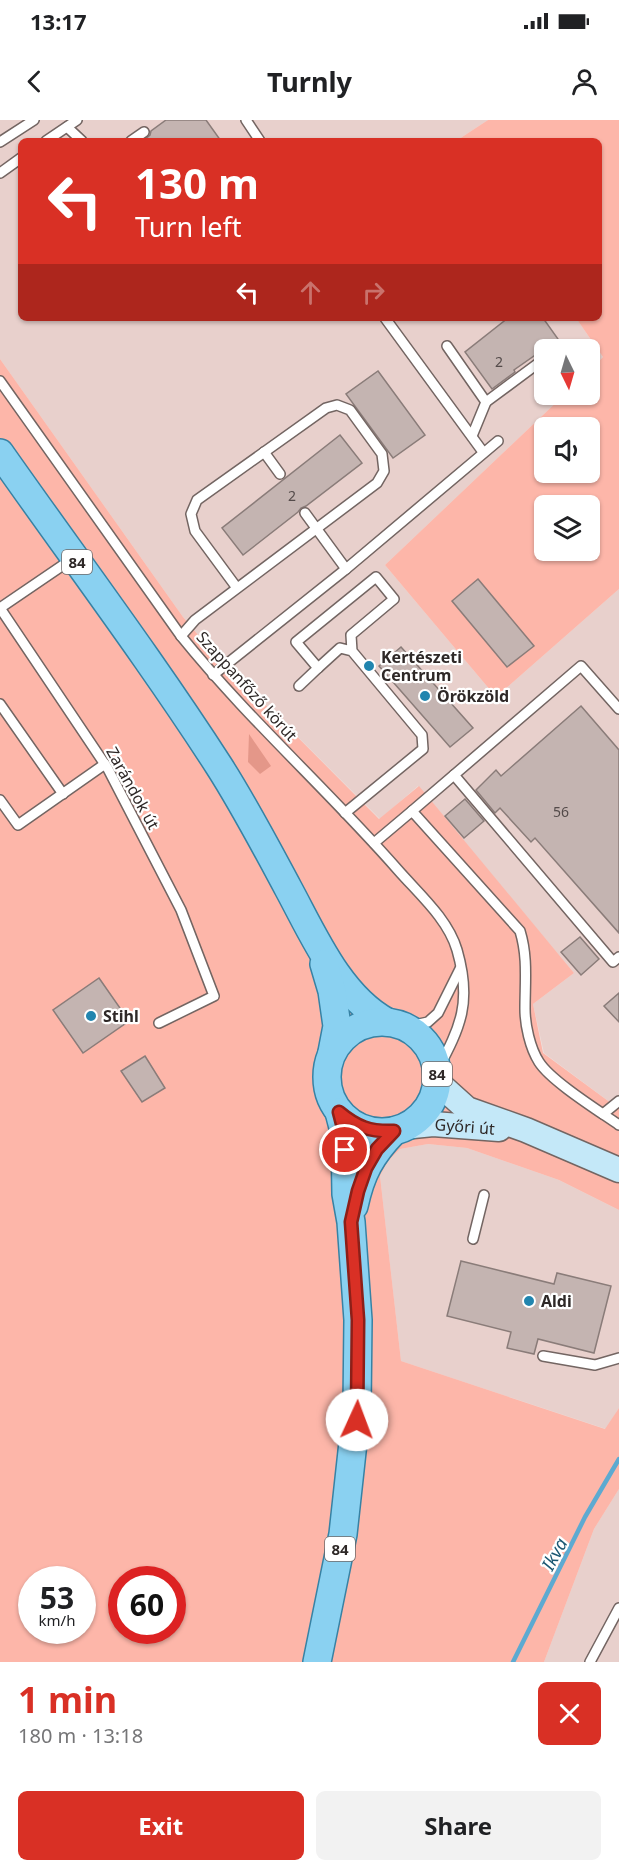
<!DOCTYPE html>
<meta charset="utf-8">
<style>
:root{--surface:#fff;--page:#f2f2f2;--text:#202124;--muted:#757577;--accent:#d93025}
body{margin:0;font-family:"Noto Sans",sans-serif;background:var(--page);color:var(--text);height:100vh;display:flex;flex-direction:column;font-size:22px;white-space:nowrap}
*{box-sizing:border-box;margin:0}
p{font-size:20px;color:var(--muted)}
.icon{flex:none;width:33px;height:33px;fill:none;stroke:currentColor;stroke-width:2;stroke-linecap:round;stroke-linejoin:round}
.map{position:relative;height:1542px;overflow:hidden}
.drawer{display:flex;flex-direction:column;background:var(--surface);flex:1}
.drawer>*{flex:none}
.top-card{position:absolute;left:18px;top:18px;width:584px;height:183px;border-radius:9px;box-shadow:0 2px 4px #0004;background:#d93025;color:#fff;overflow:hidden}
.needle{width:39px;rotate:175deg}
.fabs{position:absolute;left:534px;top:219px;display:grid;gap:12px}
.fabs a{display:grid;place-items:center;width:66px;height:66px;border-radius:9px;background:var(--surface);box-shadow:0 2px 4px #0004;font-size:30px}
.speed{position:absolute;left:18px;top:1446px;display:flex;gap:12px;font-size:30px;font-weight:700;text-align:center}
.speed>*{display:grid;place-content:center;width:78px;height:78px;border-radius:50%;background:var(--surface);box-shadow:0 2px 4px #0004;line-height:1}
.speed small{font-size:15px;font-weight:400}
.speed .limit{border:9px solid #d22;background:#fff;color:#111}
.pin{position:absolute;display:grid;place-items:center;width:51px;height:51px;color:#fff;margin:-26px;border:3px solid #fff;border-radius:50%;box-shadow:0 2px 6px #0007}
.me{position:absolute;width:66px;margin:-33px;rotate:2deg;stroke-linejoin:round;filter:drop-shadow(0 0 4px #0008)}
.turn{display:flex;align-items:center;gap:21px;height:126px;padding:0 18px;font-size:27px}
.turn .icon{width:78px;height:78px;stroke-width:2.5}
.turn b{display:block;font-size:42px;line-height:51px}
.lanes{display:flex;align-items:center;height:57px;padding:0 18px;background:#0003;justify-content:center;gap:30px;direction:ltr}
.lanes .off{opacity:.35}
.round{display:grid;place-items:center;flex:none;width:63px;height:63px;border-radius:9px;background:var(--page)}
.overview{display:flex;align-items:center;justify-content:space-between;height:102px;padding:0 18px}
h1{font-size:36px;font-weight:700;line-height:45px;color:var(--accent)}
.button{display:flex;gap:12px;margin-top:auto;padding:12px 18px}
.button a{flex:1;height:69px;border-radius:9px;background:var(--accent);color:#fff;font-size:24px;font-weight:700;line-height:69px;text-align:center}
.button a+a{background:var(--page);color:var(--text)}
.status{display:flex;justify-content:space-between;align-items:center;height:42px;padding:0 30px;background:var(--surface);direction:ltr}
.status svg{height:16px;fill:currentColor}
header{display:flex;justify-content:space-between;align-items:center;height:78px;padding:0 18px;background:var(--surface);font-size:27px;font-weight:700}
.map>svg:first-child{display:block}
</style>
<div class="status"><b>13:17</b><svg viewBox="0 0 49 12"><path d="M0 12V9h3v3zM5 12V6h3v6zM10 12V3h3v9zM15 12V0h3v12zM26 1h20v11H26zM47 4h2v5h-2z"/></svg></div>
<header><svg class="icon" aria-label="back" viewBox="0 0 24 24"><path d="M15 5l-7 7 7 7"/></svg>Turnly<svg class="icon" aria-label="person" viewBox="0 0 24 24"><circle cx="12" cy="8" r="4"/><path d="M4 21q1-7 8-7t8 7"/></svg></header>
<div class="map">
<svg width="619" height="1542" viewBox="0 0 619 1542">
<rect width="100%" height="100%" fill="#efdedb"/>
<!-- built -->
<g fill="#e8d0cc">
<polygon points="0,0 488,0 456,21 21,21 21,198 576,198 603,237 590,250 590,230 544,230 544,274 564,275 385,445 496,577 619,469 619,989 544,933 533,884 574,853 418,666 380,699 209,528 183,497 0,239"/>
<polygon points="428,1024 467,1028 559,1060 619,1090 619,1288 606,1309 401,1241 380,1056 388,1041 400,1029"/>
<polygon points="619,1369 619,1542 544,1542 594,1409"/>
</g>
<!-- green -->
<g fill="#fdb6a9" fill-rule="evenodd">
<path d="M 488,0 L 619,0 L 619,469 L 496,577 L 385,445 L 564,275 L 590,274 L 590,250 L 603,237 L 576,198 L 598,198 L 598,21 L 456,21 ZM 544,308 L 590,308 L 590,352 L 544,352 ZM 544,386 L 590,386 L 590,430 L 544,430 Z"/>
<path d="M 0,239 L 183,497 L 209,528 L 379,699 L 419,666 L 574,853 L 533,884 L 543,933 L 619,989 L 619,1090 L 559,1060 L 467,1028 L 428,1024 L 400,1029 L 388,1041 L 380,1056 L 401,1241 L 605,1309 L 619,1288 L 619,1369 L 594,1409 L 544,1542 L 0,1542 ZM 32,1460 L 82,1460 L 82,1510 L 32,1510 ZM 122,1460 L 172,1460 L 172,1510 L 122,1510 Z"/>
</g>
<!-- forest -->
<polygon fill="#e49789" points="249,614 271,646 260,654 248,642"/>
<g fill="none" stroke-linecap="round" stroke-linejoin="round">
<!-- stream -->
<polyline stroke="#5daad1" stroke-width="4.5" points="513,1542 585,1397 619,1339"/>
</g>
<!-- building -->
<g fill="#c4b4b1" stroke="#8a7c79" stroke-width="1.5">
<polygon points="166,0 206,0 221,21 143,21 150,15 151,11"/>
<polygon points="508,198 543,198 558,219 514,250 515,252 492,269 465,232"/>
<polygon points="378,251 425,315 393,338 346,274"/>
<polygon points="340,315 362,343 306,386 301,388 298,392 243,435 222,408"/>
<polygon points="478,459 534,526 507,547 452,481"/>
<polygon points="401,527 473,608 450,627 379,546"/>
<polygon points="581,586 619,630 619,813 535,718 531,722 500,688 495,693 476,670 496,650 501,656"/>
<polygon points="465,679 484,701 464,718 445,696"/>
<polygon points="580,817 599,839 581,855 561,832"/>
<polygon points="99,858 129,901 83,933 53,890"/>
<polygon points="619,873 619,902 604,886"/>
<polygon points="145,936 165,968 142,982 121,951"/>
<polygon points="461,1141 554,1164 557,1153 611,1166 594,1233 538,1219 534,1234 507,1228 511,1212 447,1196"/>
</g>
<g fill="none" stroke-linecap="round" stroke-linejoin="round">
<defs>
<g id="lane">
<polyline points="246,0 260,21"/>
<polyline points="67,7 82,21"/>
<polyline points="46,21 77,0"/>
<polyline points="131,21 144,12"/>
<polyline points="0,22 34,0"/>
<polyline points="0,53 21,38"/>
<polyline points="385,198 483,332"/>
<polyline points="447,226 486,282 472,316"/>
<path d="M 0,261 L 181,516 C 248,599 328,670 398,750 C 419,774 448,799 457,830 C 472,882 461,906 437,951"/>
<polyline points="486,282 544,239"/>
<polyline points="264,332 280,354"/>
<polyline points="305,393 346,449"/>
<polyline points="0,488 108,649 181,790 214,876 159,903"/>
<polyline points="0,488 72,439"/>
<polyline points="181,516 195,500 377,363 384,351 382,334 350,290 337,285 326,288 197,380 191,394 195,411 237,468"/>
<polyline points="213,555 346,449 498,321"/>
<polyline points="299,566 318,548"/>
<polyline points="0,584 63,674"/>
<polyline points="454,655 613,842 619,837"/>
<polyline points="0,680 18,705 105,644"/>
<polyline points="412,691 581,546 619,589"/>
<polyline points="345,693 423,629 422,615 352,531 351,515 394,479 376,457 296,522 318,548 340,528 352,531"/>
<path d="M 374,723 L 412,691 L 520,811 C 528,837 525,861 525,889 C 525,905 530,928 539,942 C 551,961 599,991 619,1005"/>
<polyline points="405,907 428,902 438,893 460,849"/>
<polyline points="603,994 619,981"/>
<polyline points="473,1119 484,1075"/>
<polyline points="543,1236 595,1245 619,1238"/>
<polyline points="590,1542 619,1488"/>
</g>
<g id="secondary">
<polyline points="437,962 467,989 526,1010 619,1050"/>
<path id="s1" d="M 403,1007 L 433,1004 L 499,1009"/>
</g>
<g id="primary">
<path d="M 0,333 C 73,437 150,539 219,646 C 244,685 266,727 288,768 C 313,814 339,876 387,902"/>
<polyline points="324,844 332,871 337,906 332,932"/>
<circle cx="382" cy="957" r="55"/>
<path d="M 354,1086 C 361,1053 371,1035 394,1011"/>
<polyline points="317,1542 343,1414 357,1286 358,1200 351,1102 346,1074 345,1015 339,992"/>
</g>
</defs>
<!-- lane casing -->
<use href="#lane" stroke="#736562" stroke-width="12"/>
<!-- secondary casing -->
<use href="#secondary" stroke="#736562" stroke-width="27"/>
<!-- primary casing -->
<use href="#primary" stroke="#3782a4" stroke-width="30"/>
<!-- lane -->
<use href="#lane" stroke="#fff" stroke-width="9"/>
<!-- secondary -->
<use href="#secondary" stroke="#c4e8f8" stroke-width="24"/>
<!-- primary -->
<use href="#primary" stroke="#8ad1f1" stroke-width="27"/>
</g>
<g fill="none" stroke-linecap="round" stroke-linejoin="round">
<defs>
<path id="route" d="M 345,1030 L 345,1015 L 339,992 C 357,1007 370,1012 394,1011 L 377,1029 L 366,1048 L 358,1071 L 351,1102 L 358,1200 L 357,1300"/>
</defs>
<!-- route casing -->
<use href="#route" stroke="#8d1f18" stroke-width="15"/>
<!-- route -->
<use href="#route" stroke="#d93025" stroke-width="10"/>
</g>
<!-- markers -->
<g fill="#2185af" stroke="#fff" stroke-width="2">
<circle cx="369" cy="546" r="6"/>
<circle cx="425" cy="576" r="6"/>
<circle cx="91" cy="896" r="6"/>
<circle cx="529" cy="1181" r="6"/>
</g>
<g text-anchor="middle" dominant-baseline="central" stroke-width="4.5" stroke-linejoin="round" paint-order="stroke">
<!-- number labels -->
<g font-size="14" fill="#544b4a">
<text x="499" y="241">2</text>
<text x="292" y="375">2</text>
<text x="561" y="691">56</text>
</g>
<!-- shield labels -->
<g fill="#fff" stroke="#6d6868" stroke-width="1.5">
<rect x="62" y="430" width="30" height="24" rx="4.5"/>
<rect x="422" y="942" width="30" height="24" rx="4.5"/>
<rect x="325" y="1417" width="30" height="24" rx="4.5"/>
</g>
<g font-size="15" font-weight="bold" fill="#2e2827">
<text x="77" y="442">84</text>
<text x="437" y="954">84</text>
<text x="340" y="1429">84</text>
</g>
<!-- poi labels -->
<g font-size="16" font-weight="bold" fill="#2e2827" stroke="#fff" text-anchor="start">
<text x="381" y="537">Kertészeti<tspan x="381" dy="18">Centrum</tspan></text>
<text x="437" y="576">Örökzöld</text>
<text x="103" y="896">Stihl</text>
<text x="541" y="1181">Aldi</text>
</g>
<!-- street labels -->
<g font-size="16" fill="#2e2827" stroke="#fff">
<text transform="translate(247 566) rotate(48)">Szappanfőző körút</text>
<text transform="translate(133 668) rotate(61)">Zarándok út</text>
<text stroke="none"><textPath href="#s1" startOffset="62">Győri út</textPath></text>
</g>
<!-- water labels -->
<g font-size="18" font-style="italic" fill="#1c5873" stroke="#fff">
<text transform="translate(554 1434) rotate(-62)">Ikva</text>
</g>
</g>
</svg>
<div class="fabs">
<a><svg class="needle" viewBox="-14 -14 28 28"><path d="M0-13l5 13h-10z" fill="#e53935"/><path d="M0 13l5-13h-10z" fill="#757577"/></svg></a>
<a><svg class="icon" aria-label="sound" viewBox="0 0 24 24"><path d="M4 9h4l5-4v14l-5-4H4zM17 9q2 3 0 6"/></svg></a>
<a><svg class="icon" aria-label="layers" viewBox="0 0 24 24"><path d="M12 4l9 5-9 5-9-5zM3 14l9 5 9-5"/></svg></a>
</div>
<div class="speed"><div>53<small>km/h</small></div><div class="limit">60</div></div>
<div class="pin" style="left:345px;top:1030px;background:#d93025"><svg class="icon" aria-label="arrive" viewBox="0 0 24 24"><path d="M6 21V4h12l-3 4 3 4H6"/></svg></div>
<svg class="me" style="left:357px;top:1300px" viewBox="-20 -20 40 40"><circle r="19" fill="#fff"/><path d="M0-13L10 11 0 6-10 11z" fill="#d93025"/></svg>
<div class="top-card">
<div class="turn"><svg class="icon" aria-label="left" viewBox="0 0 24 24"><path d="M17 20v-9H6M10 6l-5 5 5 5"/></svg><div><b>130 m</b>Turn left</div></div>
<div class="lanes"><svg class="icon" aria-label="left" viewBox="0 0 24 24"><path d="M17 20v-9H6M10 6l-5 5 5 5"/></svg><svg class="icon off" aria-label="ahead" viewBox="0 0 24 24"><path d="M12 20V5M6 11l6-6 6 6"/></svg><svg class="icon off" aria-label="right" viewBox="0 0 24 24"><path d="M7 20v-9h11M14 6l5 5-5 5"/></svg></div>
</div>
</div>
<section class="drawer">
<div class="overview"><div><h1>1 min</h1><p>180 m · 13:18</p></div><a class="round" style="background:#d93025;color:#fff"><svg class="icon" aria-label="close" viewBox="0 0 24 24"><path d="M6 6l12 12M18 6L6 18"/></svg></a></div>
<div class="button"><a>Exit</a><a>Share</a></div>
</section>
